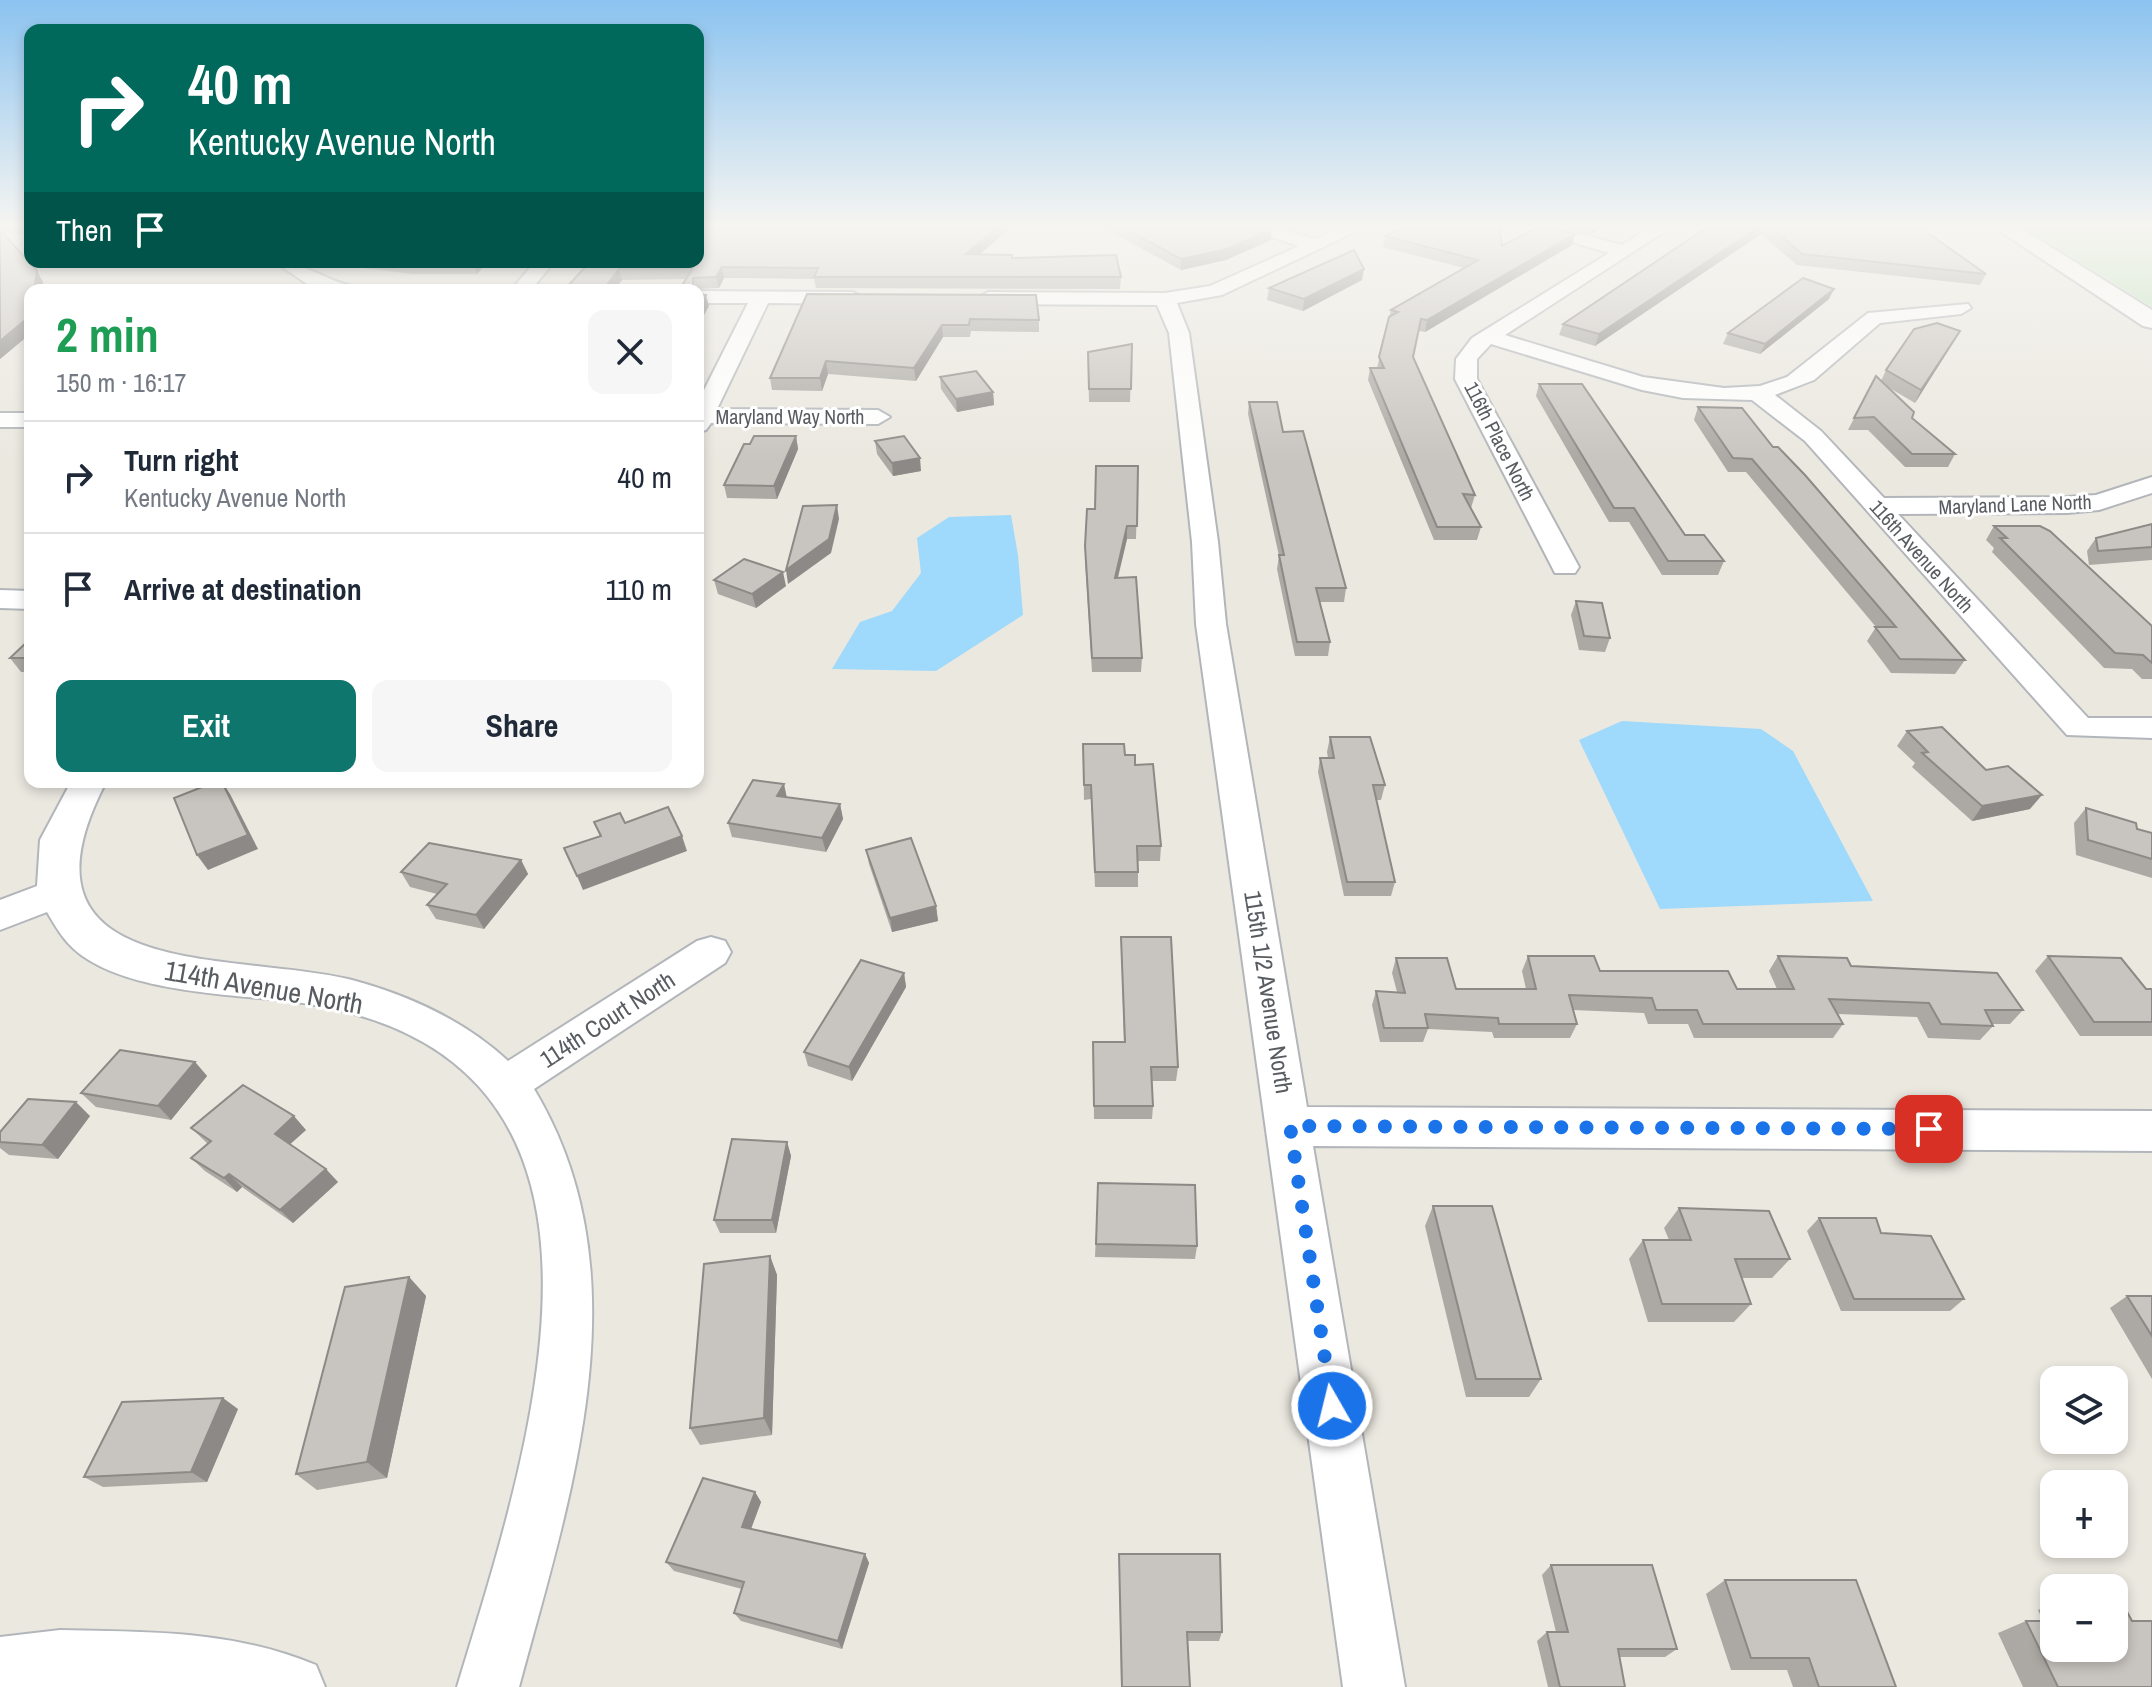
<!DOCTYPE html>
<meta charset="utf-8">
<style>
:root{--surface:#fff;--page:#f6f6f7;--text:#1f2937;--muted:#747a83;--line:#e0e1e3;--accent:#0f766e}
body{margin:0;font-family:"Archivo Narrow",sans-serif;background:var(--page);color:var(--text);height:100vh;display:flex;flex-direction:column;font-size:30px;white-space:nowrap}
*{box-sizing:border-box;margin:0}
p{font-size:26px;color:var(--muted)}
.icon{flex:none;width:44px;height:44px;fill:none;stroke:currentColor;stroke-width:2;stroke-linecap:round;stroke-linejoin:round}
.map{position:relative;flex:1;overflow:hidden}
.details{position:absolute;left:24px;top:284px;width:680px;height:504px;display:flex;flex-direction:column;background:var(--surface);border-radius:16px;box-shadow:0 4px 12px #0003}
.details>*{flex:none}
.guide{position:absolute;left:24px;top:24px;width:680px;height:244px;border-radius:16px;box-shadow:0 4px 12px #0003;background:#00695c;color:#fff;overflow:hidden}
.controls{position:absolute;left:2040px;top:1366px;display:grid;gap:16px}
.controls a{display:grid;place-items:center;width:88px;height:88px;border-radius:16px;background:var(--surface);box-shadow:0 4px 12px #0003;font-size:40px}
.pin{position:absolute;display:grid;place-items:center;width:68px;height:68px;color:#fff;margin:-34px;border-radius:16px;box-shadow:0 4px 12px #0006}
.me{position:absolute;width:88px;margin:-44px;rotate:352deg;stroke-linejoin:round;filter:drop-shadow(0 0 6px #0008)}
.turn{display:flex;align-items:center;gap:28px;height:168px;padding:0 32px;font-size:36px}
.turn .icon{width:104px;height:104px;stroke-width:2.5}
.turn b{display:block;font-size:56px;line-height:68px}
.then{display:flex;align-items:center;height:76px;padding:0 32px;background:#0003;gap:16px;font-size:30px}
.round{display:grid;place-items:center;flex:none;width:84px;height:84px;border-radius:16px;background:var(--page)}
.summary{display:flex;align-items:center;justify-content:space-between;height:136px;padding:0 32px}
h1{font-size:48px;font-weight:800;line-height:60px;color:#1e9e55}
.action{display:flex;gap:16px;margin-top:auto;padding:16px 32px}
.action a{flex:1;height:92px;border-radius:16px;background:var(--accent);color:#fff;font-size:32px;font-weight:800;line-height:92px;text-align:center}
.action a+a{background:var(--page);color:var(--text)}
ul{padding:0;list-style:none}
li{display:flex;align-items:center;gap:24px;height:112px;padding:0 32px;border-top:2px solid var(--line)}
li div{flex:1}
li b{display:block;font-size:30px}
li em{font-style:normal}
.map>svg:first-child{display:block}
</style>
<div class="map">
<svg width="2152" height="1687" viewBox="0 0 2152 1687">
<rect width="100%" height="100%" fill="#ebe8e0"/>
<!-- green -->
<polygon fill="#bfe2bc" points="2019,224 2152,224 2152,307"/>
<!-- water -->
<g fill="#9fd9fb">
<polygon points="1011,515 1018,555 1023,615 936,671 832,669 860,622 892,611 921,573 917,538 949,517"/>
<polygon points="1622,721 1761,729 1793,751 1873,901 1660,909 1579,740"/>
</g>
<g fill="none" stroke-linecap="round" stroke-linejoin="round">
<defs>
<g id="minor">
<polygon points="1233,224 1262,224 1315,239 1349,224 1372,224 1222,295 1177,303 1189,333 1218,542 1226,624 1307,1107 2152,1111 2152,1151 1313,1146 1405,1687 1343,1687 1196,624 1192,542 1169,333 1157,305 988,304 978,298 988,292 1165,293 1210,286 1299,246"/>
<polygon points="1511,224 1541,224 1622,245 1655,224 1676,224 1505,335 1643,377 1724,388 1760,386 1787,377 1868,313 1968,304 1971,308 1961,314 1880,323 1814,380 1775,395 1821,431 1884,498 2067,497 2096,495 2152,477 2152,493 2099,510 2067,513 1898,514 2088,718 2152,718 2152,738 2067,735 1805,441 1752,400 1683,398 1642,390 1491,344 1477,359 1477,379 1579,567 1575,573 1555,573 1455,379 1456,359 1472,338 1609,253"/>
<path d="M 275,262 C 303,262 323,279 351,286 L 354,290 L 313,288 Z"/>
<polygon points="535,262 554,262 531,290 511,290"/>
<polygon points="698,291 853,292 863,298 853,304 768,303 717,409 878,410 890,417 878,424 711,423 706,430 698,432 698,402 748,303 698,303"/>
<rect x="0" y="413" width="30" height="14"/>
<polygon points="0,590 30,591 30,609 0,608"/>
<path d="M 71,782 L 106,782 C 0,985 238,951 352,980 C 408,995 465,1021 508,1061 L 697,941 L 711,937 L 725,941 L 731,952 L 725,963 L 534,1089 C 646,1275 571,1494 519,1687 L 457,1687 C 532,1440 669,1042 280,1000 C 221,994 108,990 67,942 C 59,933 53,922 47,912 L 0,930 L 0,900 L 37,886 L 40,840 Z"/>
<path d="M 60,1630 C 149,1632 231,1630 316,1665 L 325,1687 L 0,1687 L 0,1637 Z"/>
</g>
<polygon id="tertiary" points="1989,224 2014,224 2152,310 2152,328 2143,326"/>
</defs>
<!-- minor casing -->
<use href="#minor" stroke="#b2b6ba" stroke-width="4"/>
<!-- tertiary casing -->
<use href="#tertiary" stroke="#b2b6ba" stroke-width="4"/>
<!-- minor -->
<use href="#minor" fill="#fff" fill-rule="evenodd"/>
<!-- tertiary -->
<use href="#tertiary" fill="#fff" fill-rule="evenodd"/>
</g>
<!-- wall -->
<g fill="#aca9a4">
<polygon points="0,224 30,224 30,234 2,232 43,282 30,290 30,334 0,359"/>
<polygon points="698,224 1015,224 980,254 1013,258 1121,277 1120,289 816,288 814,279 735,278 724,278 719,288 696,289 696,290 686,279 622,280 614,290 564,290"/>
<polygon points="1096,224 1258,224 1271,240 1226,260 1181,270"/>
<polygon points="1274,224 1308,224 1294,230"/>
<polygon points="1559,224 1607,224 1591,234 1559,226"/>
<polygon points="1712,224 1915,224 1986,274 1980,285 1797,265 1761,234 1595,346 1559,335 1563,324"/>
<polygon points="1575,234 1572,245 1425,332 1419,331 1413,357 1475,495 1471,508 1481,527 1477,540 1434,540 1368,380 1370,368 1377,368 1391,310 1464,268 1383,247 1385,236 1502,246"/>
<polygon points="356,262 488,262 477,274 413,274 363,268"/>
<polygon points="1362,280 1303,311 1267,300 1269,288"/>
<polygon points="807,294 1039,320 1039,332 971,331 970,337 943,337 916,381 828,374 822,391 772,390 770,378"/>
<polygon points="1829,299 1760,354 1723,344 1728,333"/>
<polygon points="1953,343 1915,403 1886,386 1912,418 1955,454 1948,467 1905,467 1868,430 1848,430 1876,376 1881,381 1886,370"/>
<polygon points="1132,344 1130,402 1089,402 1088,352"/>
<polygon points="940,377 993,392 994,405 957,412 941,389"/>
<polygon points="1539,384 1685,535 1724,561 1718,575 1662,575 1629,522 1609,522 1536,396"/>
<polygon points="1249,402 1283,432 1346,588 1344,602 1320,602 1330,642 1328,656 1295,656 1277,569 1279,556 1248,414"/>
<polygon points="1698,407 1773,447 1965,660 1955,674 1891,673 1867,641 1876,627 1746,472 1728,472 1694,420"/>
<polygon points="796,436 798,449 777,499 727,498 724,485 750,444"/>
<polygon points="875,441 921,471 893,476 877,454"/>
<polygon points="1138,466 1136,539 1127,539 1118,578 1142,658 1141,672 1092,672 1085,560 1087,509 1095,509"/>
<polygon points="2152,524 2152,560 2089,565 2087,551 2096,538"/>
<polygon points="1994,526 2152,626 2152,679 2142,679 2132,669 2104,668 1992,552 1994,548 1986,540"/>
<polygon points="714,580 786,586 756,608 718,594"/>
<polygon points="1576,601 1610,638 1605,652 1579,650 1571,615"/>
<polygon points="30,639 30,672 21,672 10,658"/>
<polygon points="1907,731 1986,770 2030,809 1972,821 1912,767 1915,763 1897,746"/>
<polygon points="1330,737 1385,785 1381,800 1376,800 1395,882 1391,896 1344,896 1318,772 1320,758 1328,758 1327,752"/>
<polygon points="1083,744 1125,755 1135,765 1161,846 1160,861 1138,861 1138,887 1095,887 1091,799 1084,800"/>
<polygon points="787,797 840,804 843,819 826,852 732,837 728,823"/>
<polygon points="2086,808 2137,829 2152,833 2152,878 2076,855 2074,823"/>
<polygon points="866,850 936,906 938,921 892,932 869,864"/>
<polygon points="521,860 528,874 484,929 436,919 427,905 437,894 410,887 401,872"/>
<polygon points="1121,937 1178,1067 1176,1081 1152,1081 1153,1106 1152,1119 1094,1119 1093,1042 1124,1042"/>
<polygon points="1528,956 1600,971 1737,989 1777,989 1769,971 1778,956 1851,966 2023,1010 2010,1024 1992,1024 1993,1026 1980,1040 1928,1038 1917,1017 1838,1014 1843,1024 1833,1038 1694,1038 1688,1024 1648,1024 1644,1013 1573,1010 1577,1024 1570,1038 1494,1038 1492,1032 1428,1029 1423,1042 1380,1042 1372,1005 1376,991 1397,992 1392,973 1396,958 1456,989 1526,989 1522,971"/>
<polygon points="2048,956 2146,989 2152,989 2152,1036 2080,1036 2035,971"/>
<polygon points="904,973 906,987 852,1081 808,1066 804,1052"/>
<polygon points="195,1062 207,1076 171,1120 96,1107 81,1093"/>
<polygon points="90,1116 58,1159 9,1155 0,1148 0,1132"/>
<polygon points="191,1128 306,1130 290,1144 338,1182 293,1223 242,1187 237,1192 205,1171 191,1158 208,1144"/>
<polygon points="787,1142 791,1156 776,1233 720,1233 714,1220"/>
<polygon points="1098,1183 1197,1246 1195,1259 1095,1257"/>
<polygon points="1433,1206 1541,1379 1529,1397 1466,1397 1425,1226"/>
<polygon points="1679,1208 1790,1259 1772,1278 1742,1278 1751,1304 1734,1322 1648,1322 1629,1259 1643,1240 1669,1240 1664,1228"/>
<polygon points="1819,1218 1881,1233 1964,1299 1950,1311 1841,1311 1807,1231"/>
<polygon points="770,1256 777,1275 772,1435 700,1445 690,1428"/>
<polygon points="409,1277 426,1296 387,1478 317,1490 296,1474"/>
<polygon points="2127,1296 2152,1296 2152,1379 2110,1308"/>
<polygon points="238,1409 207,1482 103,1487 84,1477"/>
<polygon points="755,1492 761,1502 751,1529 865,1554 869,1563 842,1649 741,1621 734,1613 742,1589 674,1571 666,1562"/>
<polygon points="1119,1554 1222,1632 1219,1641 1188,1641 1190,1687 1121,1687"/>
<polygon points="1551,1565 1677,1649 1665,1657 1619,1657 1625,1687 1548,1687 1537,1641 1547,1632 1556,1632 1542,1575"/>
<polygon points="1725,1580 1896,1687 1793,1687 1787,1670 1731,1670 1706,1594"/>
<polygon points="2054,1602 2054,1648 2132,1621 2152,1687 2023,1687 1998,1633 2026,1621 2043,1621 2038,1610"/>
</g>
<!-- shaded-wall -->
<g fill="#8c8986">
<polygon points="1002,224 1015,224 967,265 966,254"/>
<polygon points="1295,224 1308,224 1294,230"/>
<polygon points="1594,224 1607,224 1591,234"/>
<polygon points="1763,224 1765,224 1761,234 1595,346 1599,334"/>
<polygon points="1272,229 1271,240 1226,260 1181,270 1181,259"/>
<polygon points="1575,234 1572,245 1425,332 1427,320"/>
<polygon points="474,262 488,262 477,274 473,263"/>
<polygon points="722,267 724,278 719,288 716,277"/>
<polygon points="619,269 622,280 614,290 603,290"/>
<polygon points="1364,269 1362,280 1303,311 1304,299"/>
<polygon points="37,271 43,282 42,290 34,290"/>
<polygon points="1834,289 1829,299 1760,354 1765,344"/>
<polygon points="706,295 709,306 698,326 698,310"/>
<polygon points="30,316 30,334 0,359 0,341"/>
<polygon points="942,325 943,337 916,381 914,368"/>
<polygon points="1960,331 1953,343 1915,403 1921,390"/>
<polygon points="826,361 828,374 822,391 820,378"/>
<polygon points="993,392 994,405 957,412 956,399"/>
<polygon points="796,436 798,449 777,499 774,486"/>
<polygon points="920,458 921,471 893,476 892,463"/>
<polygon points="837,505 839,519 831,553 788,584 786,570"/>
<polygon points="1127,526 1127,539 1114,592 1115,578"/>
<polygon points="783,572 786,586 756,608 752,594"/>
<polygon points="222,782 230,794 258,849 208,870 197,855"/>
<polygon points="784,784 787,798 777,796"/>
<polygon points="2042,795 2030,809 1972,821 1982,806"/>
<polygon points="840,804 843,819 826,852 822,838"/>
<polygon points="682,836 687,851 583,890 577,876"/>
<polygon points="521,860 528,874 484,929 476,915"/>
<polygon points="936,906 938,921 892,932 890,918"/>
<polygon points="904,973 906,987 852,1081 849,1067"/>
<polygon points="195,1062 207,1076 171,1120 158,1106"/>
<polygon points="76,1102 90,1116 58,1159 42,1145"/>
<polygon points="294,1116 306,1130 287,1147 275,1134"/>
<polygon points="787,1142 791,1156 776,1233 772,1220"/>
<polygon points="326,1169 338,1182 293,1223 280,1210"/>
<polygon points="229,1174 242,1187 237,1192 224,1178"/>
<polygon points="770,1256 777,1275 772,1435 764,1418"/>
<polygon points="409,1277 426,1296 387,1478 367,1462"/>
<polygon points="223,1398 238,1409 207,1482 191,1472"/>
<polygon points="755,1492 761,1502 748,1537 742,1527"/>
<polygon points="865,1554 869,1563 842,1649 838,1641"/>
</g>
<!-- building -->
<g fill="#c8c4bf" stroke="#8c8986" stroke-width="2">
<polygon points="698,224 1002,224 966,254 1012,255 1012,258 1116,255 1121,277 814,277 818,268 722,267 716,277 693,278 693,290 679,290 693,268 619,269 603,290 564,290 590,262 698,262"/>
<polygon points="1116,224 1258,224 1272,229 1227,249 1181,259"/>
<polygon points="1409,224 1499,224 1502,246 1542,225 1575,234 1427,320 1421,319 1413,357 1475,495 1463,494 1481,527 1437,527 1370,368 1384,368 1379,357 1389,317 1398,312 1391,310 1478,260 1385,236"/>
<polygon points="1712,224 1763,224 1599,334 1563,324"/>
<polygon points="1767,224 1915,224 1986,274 1802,254"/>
<polygon points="0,230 37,271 34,290 30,290 30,316 0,341"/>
<polygon points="1354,250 1364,269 1304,299 1269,288"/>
<polygon points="400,262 474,262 473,263"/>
<polygon points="1803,278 1834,289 1765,344 1728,333"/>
<polygon points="698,294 706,295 698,310"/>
<polygon points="807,294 1036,295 1039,320 970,319 969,325 942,325 914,368 826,361 820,378 770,378"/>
<polygon points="1937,323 1960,331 1921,390 1886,370 1914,329"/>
<polygon points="1132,344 1131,389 1089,389 1088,352"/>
<polygon points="976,371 993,392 956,399 940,377"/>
<polygon points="1876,376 1914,412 1912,418 1955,454 1912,454 1874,417 1854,418"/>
<polygon points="1539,384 1582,384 1685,535 1704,535 1724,561 1668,561 1634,508 1614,508"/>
<polygon points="1249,402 1277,402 1283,432 1303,431 1346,588 1316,588 1330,642 1297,642 1279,555 1284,555"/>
<polygon points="1698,407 1742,408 1773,447 1778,447 1805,475 1965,660 1900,659 1875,627 1896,627 1752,459 1733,458"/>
<polygon points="754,436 796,436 774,486 724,485 744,444 750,444"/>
<polygon points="904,436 920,458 892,463 875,441"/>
<polygon points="1096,466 1138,466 1137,526 1127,526 1115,578 1136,577 1142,658 1092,658 1085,546 1087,509 1095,509"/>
<polygon points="837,505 829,539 786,570 803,506"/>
<polygon points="2152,524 2152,547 2098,551 2096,538"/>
<polygon points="1994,526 2040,526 2050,531 2152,626 2152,663 2143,655 2115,653 2000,538 2007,538"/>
<polygon points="744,559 783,572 752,594 714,580"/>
<polygon points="1576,601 1602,603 1610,638 1584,636"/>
<polygon points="30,639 30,658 10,658"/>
<polygon points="1942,727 1986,770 2008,766 2042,795 1982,806 1922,753 1928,752 1907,731"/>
<polygon points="1330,737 1370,737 1385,785 1373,785 1395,882 1347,882 1320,758 1334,758"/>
<polygon points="1083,744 1124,744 1125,755 1135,755 1135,765 1153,764 1161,846 1137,846 1138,872 1095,872 1091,785 1084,785"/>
<polygon points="753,780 784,784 777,796 840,804 822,838 728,823"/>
<polygon points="215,782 222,782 248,835 197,855 174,798"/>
<polygon points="668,807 682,836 577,876 564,848 601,836 594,822 620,813 625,823"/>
<polygon points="2086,808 2136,823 2137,829 2152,833 2152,859 2088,840"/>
<polygon points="911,838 936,906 890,918 866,850"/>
<polygon points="429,843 521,860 476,915 427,905 447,884 401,872"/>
<polygon points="1121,937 1171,937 1178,1067 1151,1067 1153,1106 1094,1106 1093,1042 1125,1042"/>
<polygon points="1528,956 1594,956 1600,971 1728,971 1737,989 1794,989 1778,956 1847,958 1851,966 1997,973 2023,1010 1985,1010 1993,1026 1941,1024 1929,1003 1829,999 1843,1024 1703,1024 1697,1010 1656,1010 1652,998 1569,995 1577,1024 1499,1024 1498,1018 1425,1014 1428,1028 1384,1028 1376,991 1405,993 1396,958 1447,958 1456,989 1536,989"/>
<polygon points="2048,956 2121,958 2146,989 2152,989 2152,1022 2094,1022"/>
<polygon points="861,960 904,973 849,1067 804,1052"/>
<polygon points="120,1050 195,1062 158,1106 81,1093"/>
<polygon points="243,1085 294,1116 275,1134 326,1169 280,1210 229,1174 224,1178 191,1158 211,1141 191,1128"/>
<polygon points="28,1099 76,1102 42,1145 0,1142 0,1132"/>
<polygon points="732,1139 787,1142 772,1220 714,1220"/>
<polygon points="1098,1183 1195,1185 1197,1246 1096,1244"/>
<polygon points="1433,1206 1492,1206 1541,1379 1476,1379"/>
<polygon points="1679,1208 1769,1211 1790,1259 1735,1259 1751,1304 1662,1304 1643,1240 1691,1240"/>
<polygon points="1819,1218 1876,1218 1881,1233 1931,1236 1964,1299 1854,1299"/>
<polygon points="770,1256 764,1418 690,1428 704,1264"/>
<polygon points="409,1277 367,1462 296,1474 345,1287"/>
<polygon points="2127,1296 2152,1296 2152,1336"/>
<polygon points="223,1398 191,1472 84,1477 122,1402"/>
<polygon points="703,1478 755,1492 742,1527 865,1554 838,1641 734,1613 744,1582 666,1562"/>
<polygon points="1119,1554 1220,1554 1222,1632 1187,1632 1190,1687 1122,1687"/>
<polygon points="1551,1565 1652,1565 1677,1649 1618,1649 1625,1687 1560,1687 1547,1632 1568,1632"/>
<polygon points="1725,1580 1856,1580 1896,1687 1819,1687 1809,1658 1751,1658"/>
<polygon points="2114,1597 2119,1597 2132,1621 2152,1621 2152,1687 2058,1687 2026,1621 2054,1621 2054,1648 2114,1648"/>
</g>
<!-- sky -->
<linearGradient id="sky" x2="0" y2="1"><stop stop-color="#8bc3f0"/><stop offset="0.49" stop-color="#f6f5f1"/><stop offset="1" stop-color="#f6f5f1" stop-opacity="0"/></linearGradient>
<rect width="2152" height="461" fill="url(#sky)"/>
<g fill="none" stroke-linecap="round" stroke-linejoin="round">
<!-- route -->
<polyline stroke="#1a73e8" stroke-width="14" stroke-dasharray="0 25.2" points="1332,1406 1290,1126 1929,1129"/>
</g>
<g text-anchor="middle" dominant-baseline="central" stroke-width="6" stroke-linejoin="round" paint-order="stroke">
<!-- far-street labels -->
<g font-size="20" fill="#585c60" stroke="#fff">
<text x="790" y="416">Maryland Way North</text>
<text transform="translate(1500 441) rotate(63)">116th Place North</text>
<text transform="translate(2015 504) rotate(-2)">Maryland Lane North</text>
<text transform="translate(1922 556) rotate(48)">116th Avenue North</text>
</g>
<!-- street labels -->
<g font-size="24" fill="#585c60" stroke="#fff">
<text transform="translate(1269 992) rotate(81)">115th 1/2 Avenue North</text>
<text transform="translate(607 1019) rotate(-33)">114th Court North</text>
</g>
<!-- near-street labels -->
<g font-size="28" fill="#585c60" stroke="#fff">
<text transform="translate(264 987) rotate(10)">114th Avenue North</text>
</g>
</g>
</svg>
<div class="controls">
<a><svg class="icon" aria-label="layers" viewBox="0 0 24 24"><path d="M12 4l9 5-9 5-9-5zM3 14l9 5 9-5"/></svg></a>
<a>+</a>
<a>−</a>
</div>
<div class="pin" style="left:1929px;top:1129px;background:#d93025"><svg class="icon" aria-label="arrive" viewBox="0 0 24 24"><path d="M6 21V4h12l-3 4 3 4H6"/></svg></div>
<svg class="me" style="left:1332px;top:1406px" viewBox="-20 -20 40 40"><circle r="17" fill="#1a73e8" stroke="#fff" stroke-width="3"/><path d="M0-11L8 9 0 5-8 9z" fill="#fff"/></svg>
<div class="guide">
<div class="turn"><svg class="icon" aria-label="right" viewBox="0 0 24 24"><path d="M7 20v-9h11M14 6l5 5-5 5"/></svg><div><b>40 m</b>Kentucky Avenue North</div></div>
<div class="then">Then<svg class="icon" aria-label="arrive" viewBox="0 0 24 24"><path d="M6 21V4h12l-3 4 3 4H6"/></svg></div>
</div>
<section class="details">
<div class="summary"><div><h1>2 min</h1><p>150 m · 16:17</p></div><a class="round"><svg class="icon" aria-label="close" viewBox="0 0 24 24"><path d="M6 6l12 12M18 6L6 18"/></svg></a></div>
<ul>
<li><svg class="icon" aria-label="right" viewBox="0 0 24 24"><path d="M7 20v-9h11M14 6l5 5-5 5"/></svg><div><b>Turn right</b><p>Kentucky Avenue North</p></div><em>40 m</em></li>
<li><svg class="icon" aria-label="arrive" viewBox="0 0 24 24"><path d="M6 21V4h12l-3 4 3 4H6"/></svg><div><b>Arrive at destination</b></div><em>110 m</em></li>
</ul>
<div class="action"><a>Exit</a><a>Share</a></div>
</section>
</div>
